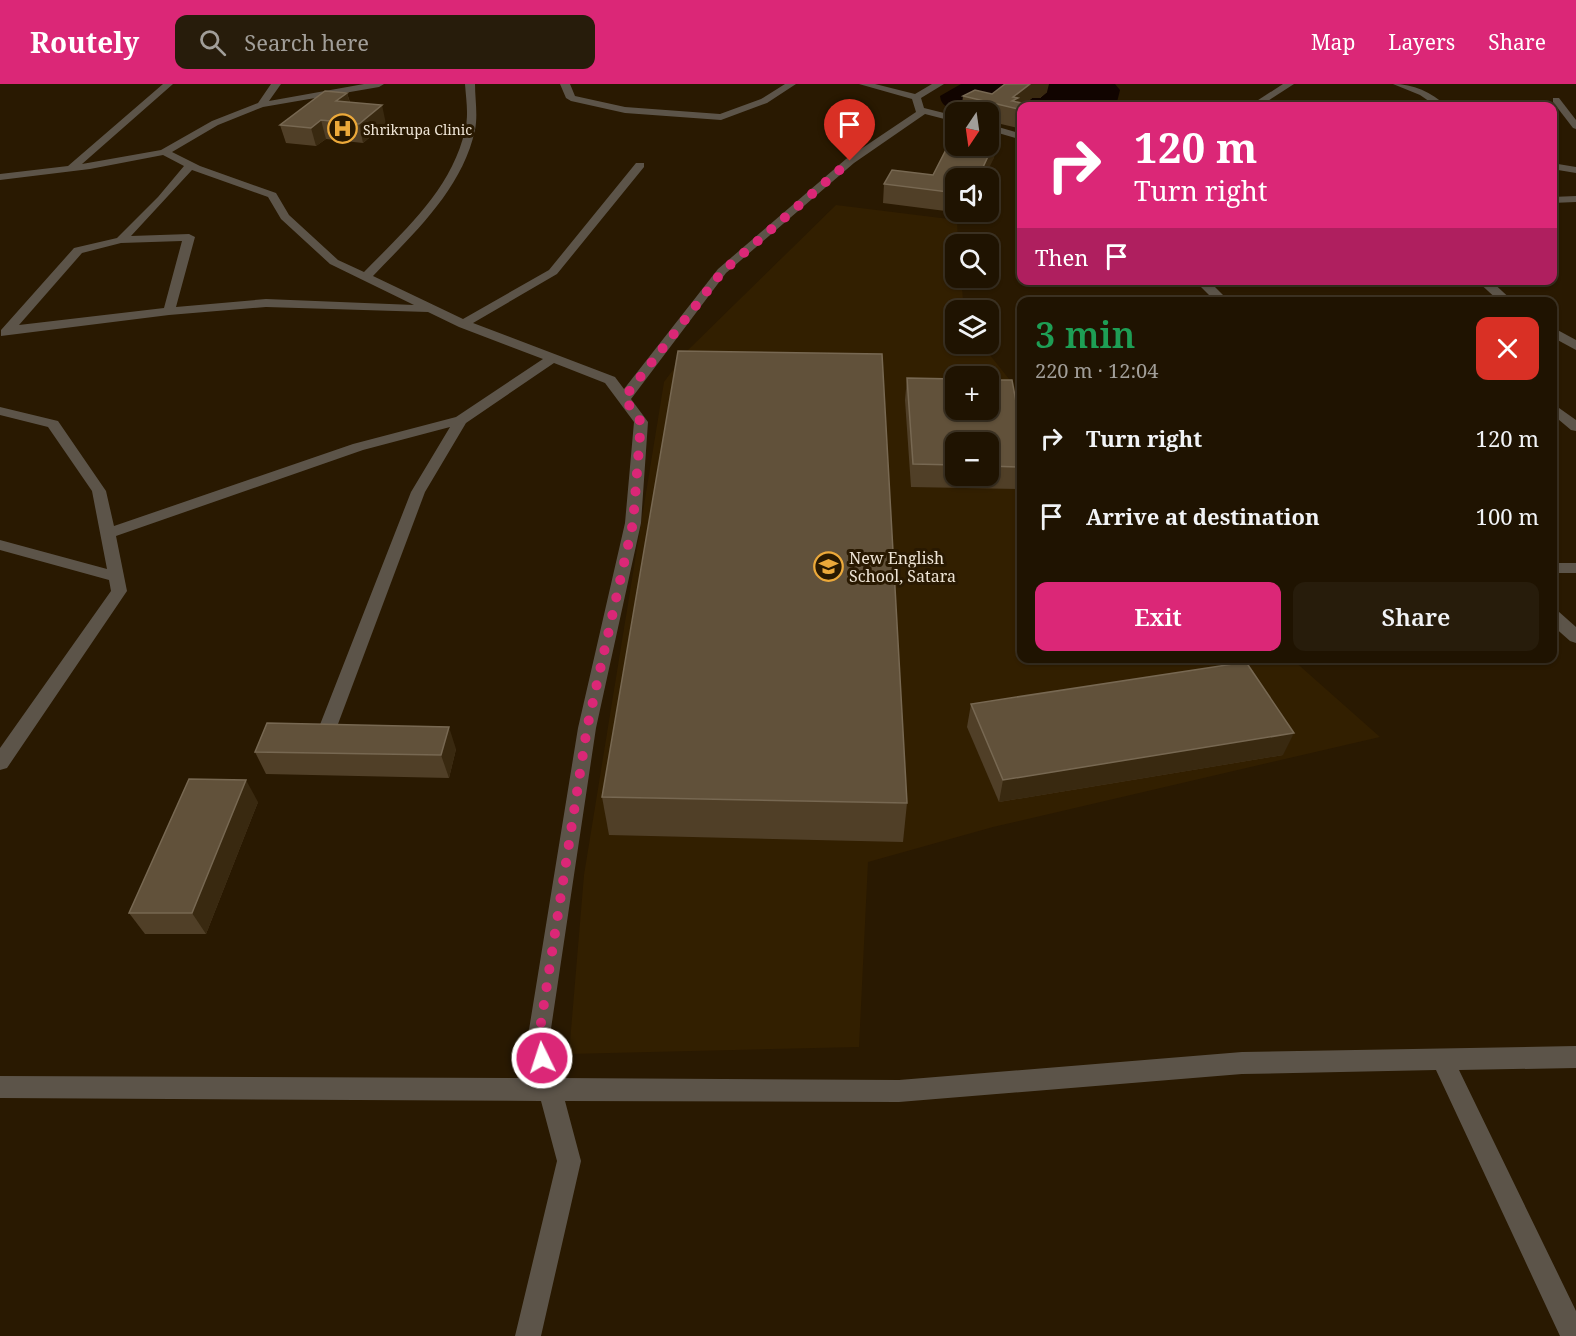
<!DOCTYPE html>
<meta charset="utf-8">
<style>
:root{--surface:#1f1301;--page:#271c0b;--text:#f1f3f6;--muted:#a19e99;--line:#3c3223;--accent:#db2777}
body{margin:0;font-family:"Noto Serif",serif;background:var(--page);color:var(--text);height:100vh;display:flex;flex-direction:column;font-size:22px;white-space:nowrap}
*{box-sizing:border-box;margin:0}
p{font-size:20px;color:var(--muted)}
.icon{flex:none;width:33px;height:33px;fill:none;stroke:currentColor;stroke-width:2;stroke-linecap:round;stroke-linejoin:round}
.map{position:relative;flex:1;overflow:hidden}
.details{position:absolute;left:1017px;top:213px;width:540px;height:366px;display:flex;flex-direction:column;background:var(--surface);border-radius:12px;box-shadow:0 2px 4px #0004,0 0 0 2px var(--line)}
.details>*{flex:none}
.banner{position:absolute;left:1017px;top:18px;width:540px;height:183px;border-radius:12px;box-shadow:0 2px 4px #0004,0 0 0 2px var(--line);background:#db2777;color:#fff;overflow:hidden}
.needle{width:39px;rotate:193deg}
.fabs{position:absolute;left:945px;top:18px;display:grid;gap:12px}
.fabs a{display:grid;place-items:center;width:54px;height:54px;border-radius:12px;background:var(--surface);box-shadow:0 2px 4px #0004,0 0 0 2px var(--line);font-size:30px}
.pin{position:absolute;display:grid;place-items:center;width:51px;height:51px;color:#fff;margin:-62px -26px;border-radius:50% 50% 50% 0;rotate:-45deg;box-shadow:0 0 6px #0007}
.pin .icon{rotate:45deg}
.me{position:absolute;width:66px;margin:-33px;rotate:356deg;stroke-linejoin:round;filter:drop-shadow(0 0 4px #0008)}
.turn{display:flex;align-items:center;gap:21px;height:126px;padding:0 18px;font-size:27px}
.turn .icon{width:78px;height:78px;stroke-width:2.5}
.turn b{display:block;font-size:42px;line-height:51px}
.then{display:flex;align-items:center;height:57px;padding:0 18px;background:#0003;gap:12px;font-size:22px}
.round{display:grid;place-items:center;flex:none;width:63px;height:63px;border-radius:12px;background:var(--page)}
.headline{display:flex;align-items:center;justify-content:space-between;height:102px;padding:0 18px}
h1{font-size:36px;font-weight:600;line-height:45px;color:#1e9e55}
.button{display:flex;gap:12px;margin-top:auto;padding:12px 18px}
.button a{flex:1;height:69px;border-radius:12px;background:var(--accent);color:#fff;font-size:24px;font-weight:600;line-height:69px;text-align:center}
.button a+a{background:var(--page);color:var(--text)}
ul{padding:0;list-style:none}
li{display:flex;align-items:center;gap:18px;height:78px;padding:0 18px}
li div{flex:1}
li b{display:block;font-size:22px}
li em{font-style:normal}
header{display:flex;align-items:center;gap:36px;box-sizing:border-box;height:84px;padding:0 30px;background:var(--accent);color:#fff}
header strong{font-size:28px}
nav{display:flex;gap:33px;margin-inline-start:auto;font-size:21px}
.search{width:420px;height:54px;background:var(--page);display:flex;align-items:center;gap:15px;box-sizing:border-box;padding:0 21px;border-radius:12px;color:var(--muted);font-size:22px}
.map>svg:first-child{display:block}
</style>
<header>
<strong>Routely</strong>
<div class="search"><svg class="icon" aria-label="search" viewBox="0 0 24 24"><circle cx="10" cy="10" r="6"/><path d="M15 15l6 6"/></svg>Search here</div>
<nav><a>Map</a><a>Layers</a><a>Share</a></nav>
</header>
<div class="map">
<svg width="1576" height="1252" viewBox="0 0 1576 1252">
<rect width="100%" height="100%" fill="#291901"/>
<!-- built -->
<path fill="#321f00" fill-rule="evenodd" d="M 836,121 L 957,136 L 958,160 L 956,160 L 956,194 L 961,194 L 964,226 L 956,226 L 956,260 L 981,260 L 1021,310 L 1022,574 L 1292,575 L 1380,653 L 993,743 L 868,778 L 859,963 L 569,970 L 584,791 L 664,298 L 687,267 ZM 956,292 L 988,292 L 988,326 L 956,326 ZM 956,358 L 988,358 L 988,392 L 956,392 Z"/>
<!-- water -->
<path fill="#110400" d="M 961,0 L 1115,0 L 1120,6 L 1116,22 L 1022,22 L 1032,14 L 1040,14 L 1047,8 L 957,28 C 949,24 941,22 940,12 Z"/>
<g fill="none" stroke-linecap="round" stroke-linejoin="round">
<!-- street -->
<g fill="#5c5449" fill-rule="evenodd">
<path d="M 163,0 L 173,0 L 82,80 L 161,66 L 212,37 L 258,19 L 271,0 L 281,0 L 269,17 L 364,0 L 384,0 L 379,3 L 263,23 L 218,41 L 172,68 L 200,82 L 276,109 L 289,131 L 338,176 L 364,188 C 404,147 452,105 465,46 C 469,31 466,15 465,0 L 475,0 C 475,15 478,31 475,46 C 462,106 413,150 373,192 L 463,235 L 549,186 L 636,79 L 644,79 L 644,83 L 557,190 L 473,239 L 615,293 L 624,305 L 718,185 L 846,75 L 916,28 L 912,15 L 859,0 L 875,0 L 915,10 L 932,0 L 944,0 L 921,14 L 924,24 L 956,32 L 956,38 L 925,30 L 854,79 L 726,189 L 631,315 L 648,338 L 641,439 L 596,644 L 549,958 L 559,994 L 899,996 L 1242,968 L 1576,962 L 1576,984 L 1459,986 L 1576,1227 L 1576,1252 L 1560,1252 L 1436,986 L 1242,990 L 899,1018 L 565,1017 L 581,1077 L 541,1252 L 515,1252 L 557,1077 L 541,1017 L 0,1014 L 0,992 L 536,994 L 527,958 L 578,644 L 625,439 L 634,338 L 605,299 L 554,279 L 466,339 L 425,408 L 332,656 L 330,661 L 323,663 L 316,661 L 314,656 L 411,408 L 450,343 L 363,366 L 116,452 L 127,507 L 7,684 L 0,686 L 0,664 L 111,507 L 109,496 L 0,466 L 0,456 L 107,485 L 92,407 L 48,343 L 0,331 L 0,323 L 58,337 L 106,407 L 114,442 L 353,360 L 456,333 L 543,275 L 459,243 L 428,228 L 266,223 L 169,231 L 1,252 L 1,246 L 74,164 L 117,154 L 158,113 L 184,82 L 163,71 L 90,85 L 0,96 L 0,90 L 68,82 ZM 192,86 L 268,113 L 281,135 L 330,180 L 414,221 L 266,215 L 176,223 L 195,153 L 189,150 L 131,152 ZM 182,157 L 164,224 L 19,241 L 82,169 L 121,159 Z"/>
<polygon points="560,0 570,0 575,12 625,23 720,30 761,15 785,0 796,0 767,19 721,36 625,29 571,17 566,14"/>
<polygon points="1283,0 1294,0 1260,22 1249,22"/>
<path d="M 1393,0 C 1413,0 1432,8 1446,22 L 1436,22 L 1420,11 Z"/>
<polygon points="1553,14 1559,14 1576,36 1576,45 1573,44 1553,18"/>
<polygon points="988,40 1022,50 1022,56 988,46"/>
<polygon points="1552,79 1576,83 1576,89 1552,85"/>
<polygon points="1576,112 1576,118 1552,119 1552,113"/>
<polygon points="1194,196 1208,196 1230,218 1216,218"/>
<polygon points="1476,196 1490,196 1514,218 1500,218"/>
<polygon points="1552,243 1576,256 1576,266 1552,253"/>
<polygon points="1552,319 1576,336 1576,347 1571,346 1552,330"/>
<rect x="1552" y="479" width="24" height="10"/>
<polygon points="1552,526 1558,527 1576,543 1576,559 1570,557 1552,541"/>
</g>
</g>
<!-- wall -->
<g fill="#503f27" fill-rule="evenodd">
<polygon points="1047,8 1040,14 1032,14 1022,22 1022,45 988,37 988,28 961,28 963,12"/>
<polygon points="347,9 350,18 386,40 363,59 326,55 316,62 286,59 280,41"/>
<polygon points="996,55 994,74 956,94 956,128 970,128 969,130 883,119 884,100 933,91"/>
<path d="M 907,294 L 1022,383 L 1022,405 L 911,403 L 905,316 ZM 956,358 L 988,358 L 988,392 L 956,392 Z"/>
<polygon points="971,620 1283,671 999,718 967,643"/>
<polygon points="456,665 449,694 266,690 255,668"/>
<polygon points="602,713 907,719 903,758 609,751"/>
<polygon points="258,718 206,850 145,850 129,829"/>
</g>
<!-- shaded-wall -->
<g fill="#392910">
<polygon points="1030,0 1049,0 1047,8 1040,14 1032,14 1018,25 1011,23 1013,13"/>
<polygon points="347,9 352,27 336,17"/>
<polygon points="382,21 386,40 363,59 359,40"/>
<polygon points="321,36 326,55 316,62 311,44"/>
<polygon points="996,55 994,74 984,94 978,94"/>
<polygon points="449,643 456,665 449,694 441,671"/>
<polygon points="1294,649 1283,671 999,718 1003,696"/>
<polygon points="246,696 258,718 206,850 192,829"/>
</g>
<!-- building -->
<g fill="#61513a" stroke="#776852" stroke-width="1.5">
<polygon points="1005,0 1030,0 1013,13 1018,14 1012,17 1035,22 1022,22 1022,26 963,12 975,6 992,10"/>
<polygon points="325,7 347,9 336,17 382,21 359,40 321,36 311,44 280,41"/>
<polygon points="954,50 956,50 956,62 988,62 988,54 996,55 978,94 956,94 956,109 884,100 892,86 933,91"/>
<polygon points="678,267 882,270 907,719 602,713"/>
<polygon points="907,294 956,295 956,326 988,326 988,296 1012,296 1022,350 1022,383 988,382 988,358 956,358 956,381 913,380"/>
<polygon points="1246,578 1294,649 1003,696 971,620"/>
<polygon points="267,639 449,643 441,671 255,668"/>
<polygon points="189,695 246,696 192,829 129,829"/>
</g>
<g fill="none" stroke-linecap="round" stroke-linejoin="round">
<!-- route -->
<polyline stroke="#db2777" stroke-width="10" stroke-dasharray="0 18" points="542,974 538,958 587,644 633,439 641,338 624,314 722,188 850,77"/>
</g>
<!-- icons -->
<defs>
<symbol id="hospital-ring" viewBox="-11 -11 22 22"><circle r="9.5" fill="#291901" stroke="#eca93a" stroke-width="1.5"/><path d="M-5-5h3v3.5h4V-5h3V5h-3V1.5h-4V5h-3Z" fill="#eca93a"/></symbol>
<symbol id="school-ring" viewBox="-11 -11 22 22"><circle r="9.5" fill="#291901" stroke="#eca93a" stroke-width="1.5"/><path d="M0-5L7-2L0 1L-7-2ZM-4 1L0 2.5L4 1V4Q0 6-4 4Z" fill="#eca93a"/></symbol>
</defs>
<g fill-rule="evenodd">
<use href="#hospital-ring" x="326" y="28" width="33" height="33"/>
<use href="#school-ring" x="812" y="466" width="33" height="33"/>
</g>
<g text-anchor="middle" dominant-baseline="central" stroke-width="6" stroke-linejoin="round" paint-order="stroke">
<!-- far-poi labels -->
<g font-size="14" fill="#eee4d5" stroke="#291901" text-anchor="start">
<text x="363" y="45">Shrikrupa Clinic</text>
</g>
<!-- poi labels -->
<g font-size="16" fill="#eee4d5" stroke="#291901" text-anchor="start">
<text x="849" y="474">New English<tspan x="849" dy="18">School, Satara</tspan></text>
</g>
</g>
</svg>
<div class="fabs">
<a><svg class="needle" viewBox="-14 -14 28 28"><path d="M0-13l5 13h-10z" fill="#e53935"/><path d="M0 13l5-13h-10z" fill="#a19e99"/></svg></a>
<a><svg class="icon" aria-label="sound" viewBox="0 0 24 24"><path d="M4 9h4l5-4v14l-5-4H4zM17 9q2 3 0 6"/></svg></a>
<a><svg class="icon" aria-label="search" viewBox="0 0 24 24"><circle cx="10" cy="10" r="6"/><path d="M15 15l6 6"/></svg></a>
<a><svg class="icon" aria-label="layers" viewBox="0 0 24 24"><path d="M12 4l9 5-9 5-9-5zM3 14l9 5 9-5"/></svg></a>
<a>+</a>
<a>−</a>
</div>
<div class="pin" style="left:850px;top:77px;background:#d93025"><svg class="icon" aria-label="arrive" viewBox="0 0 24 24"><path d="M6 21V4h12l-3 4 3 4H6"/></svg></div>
<svg class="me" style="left:542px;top:974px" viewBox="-20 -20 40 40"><circle r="17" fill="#db2777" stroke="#fff" stroke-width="3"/><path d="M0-11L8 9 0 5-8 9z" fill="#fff"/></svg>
<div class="banner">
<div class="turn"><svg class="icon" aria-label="right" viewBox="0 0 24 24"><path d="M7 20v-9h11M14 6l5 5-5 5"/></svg><div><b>120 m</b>Turn right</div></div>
<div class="then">Then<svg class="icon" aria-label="arrive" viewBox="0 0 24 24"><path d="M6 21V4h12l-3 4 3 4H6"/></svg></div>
</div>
<section class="details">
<div class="headline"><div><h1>3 min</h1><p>220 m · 12:04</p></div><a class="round" style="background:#d93025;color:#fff"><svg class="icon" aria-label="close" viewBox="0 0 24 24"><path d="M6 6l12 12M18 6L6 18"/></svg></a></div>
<ul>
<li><svg class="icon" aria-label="right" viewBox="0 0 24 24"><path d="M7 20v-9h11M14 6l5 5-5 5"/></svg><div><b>Turn right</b></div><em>120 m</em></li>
<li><svg class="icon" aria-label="arrive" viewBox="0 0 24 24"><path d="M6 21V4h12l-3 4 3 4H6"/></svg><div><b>Arrive at destination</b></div><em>100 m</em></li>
</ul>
<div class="button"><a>Exit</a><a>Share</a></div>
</section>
</div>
